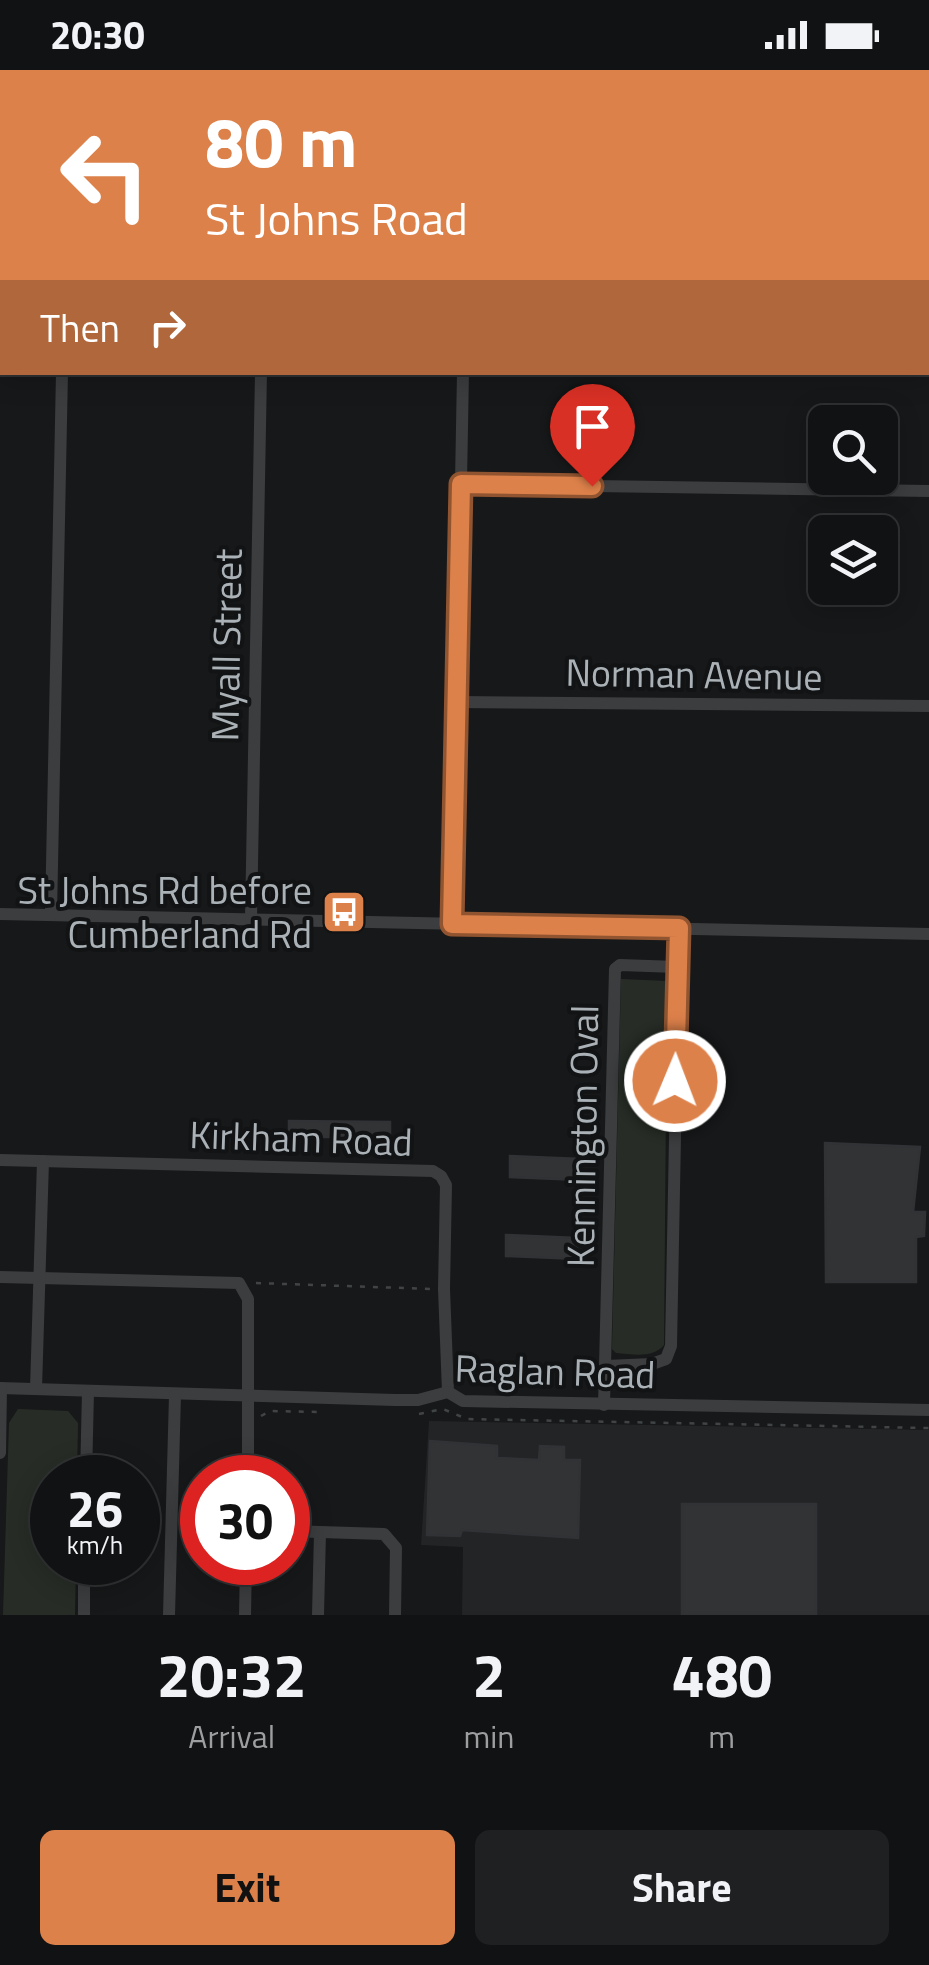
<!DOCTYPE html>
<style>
:root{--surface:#111213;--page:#1e2021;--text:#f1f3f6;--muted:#9c9ea0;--line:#303233;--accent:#dd814a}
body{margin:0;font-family:"Titillium Web",sans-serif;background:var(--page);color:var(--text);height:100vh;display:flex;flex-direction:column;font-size:38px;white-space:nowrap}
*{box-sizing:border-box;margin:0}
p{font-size:32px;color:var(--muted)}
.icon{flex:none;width:55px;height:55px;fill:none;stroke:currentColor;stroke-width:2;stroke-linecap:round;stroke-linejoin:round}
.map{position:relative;height:1545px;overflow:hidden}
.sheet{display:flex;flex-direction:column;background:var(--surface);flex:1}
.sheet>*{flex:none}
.hud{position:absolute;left:0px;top:0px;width:930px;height:305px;box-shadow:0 5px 25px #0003,0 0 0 2px var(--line);background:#dd814a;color:#fff;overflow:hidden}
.tools{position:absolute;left:808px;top:335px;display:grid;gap:20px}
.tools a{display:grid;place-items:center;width:90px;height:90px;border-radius:15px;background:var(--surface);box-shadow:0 5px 25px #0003,0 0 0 2px var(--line);font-size:50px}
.speed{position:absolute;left:30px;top:1385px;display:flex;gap:20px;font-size:50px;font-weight:700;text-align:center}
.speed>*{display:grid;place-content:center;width:130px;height:130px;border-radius:50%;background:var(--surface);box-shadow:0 5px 25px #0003,0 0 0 2px var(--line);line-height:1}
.speed small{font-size:25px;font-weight:400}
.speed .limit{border:15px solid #d22;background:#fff;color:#111}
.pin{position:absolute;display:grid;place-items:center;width:85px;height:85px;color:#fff;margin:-102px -42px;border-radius:50% 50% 50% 0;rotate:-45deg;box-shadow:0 0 10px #0007}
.pin .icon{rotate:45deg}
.me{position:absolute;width:110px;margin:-55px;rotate:1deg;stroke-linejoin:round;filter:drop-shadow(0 0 8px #0008)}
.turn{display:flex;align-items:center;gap:35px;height:210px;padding:0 40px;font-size:45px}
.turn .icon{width:130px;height:130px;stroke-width:2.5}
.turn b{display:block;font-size:70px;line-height:85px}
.then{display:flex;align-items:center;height:95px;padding:0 40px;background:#0003;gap:20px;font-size:38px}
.eta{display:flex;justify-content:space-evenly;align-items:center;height:170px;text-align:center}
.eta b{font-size:60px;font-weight:700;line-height:70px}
.cta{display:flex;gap:20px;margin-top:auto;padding:20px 40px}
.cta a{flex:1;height:115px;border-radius:15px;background:var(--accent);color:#111;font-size:40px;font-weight:700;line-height:115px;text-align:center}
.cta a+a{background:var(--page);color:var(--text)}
.status{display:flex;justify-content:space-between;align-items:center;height:70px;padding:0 50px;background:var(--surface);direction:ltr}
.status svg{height:28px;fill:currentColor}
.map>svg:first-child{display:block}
</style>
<div class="status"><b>20:30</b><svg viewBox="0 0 49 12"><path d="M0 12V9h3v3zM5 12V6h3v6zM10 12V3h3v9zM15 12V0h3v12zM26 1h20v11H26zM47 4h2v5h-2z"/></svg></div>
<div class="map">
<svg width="929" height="1545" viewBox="0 0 929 1545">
<rect width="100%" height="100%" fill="#171819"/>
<!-- built -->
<polygon fill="#232426" points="429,1351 929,1360 929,1545 462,1545 463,1477 421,1475"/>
<!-- green -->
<g fill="#272d26">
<path d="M 621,909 L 667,911 L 664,1275 C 652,1289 632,1284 616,1283 L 612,1279 Z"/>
<polygon points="18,1339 68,1341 78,1353 77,1407 52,1408 52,1492 76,1493 75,1545 3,1545 9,1353"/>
</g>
<!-- building -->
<g fill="#323335" stroke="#313235" stroke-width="2.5">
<polygon points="289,1051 390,1052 390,1067 289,1067"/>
<polygon points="825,1073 920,1077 913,1142 925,1142 924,1166 916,1167 916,1212 826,1212"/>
<polygon points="510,1086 580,1089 579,1110 510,1107"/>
<polygon points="506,1165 577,1168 577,1189 506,1186"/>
<polygon points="430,1371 497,1376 497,1388 539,1390 540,1376 564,1377 564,1390 580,1390 578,1468 462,1460 460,1466 427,1465"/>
<rect x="682" y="1434" width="134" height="111"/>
</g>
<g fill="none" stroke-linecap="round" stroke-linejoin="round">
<!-- path -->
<g stroke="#414446" stroke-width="2.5" stroke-dasharray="5 8" stroke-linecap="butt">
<polyline points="256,1213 433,1219"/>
<polyline points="419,1344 443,1339 467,1349 929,1358"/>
<polyline points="261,1346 270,1341 321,1342"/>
</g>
<!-- street -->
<g stroke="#3b3d3f" stroke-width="12">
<polyline points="322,0 323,2"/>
<polyline points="163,2 163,0"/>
<polyline points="466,2 466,0"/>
<polyline points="708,2 708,0"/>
<polyline points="0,122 2,122"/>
<polyline points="928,137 929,137"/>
<polyline points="461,414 929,421"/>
<polyline points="458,632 929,636"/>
<polyline points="0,844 929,864"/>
<polyline points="51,845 62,302"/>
<polyline points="251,849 261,302"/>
<polyline points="453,854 463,302"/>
<polyline points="0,1090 433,1101 441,1106 446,1115 444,1219 448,1322"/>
<polyline points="0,1207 239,1213 248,1229 248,1408"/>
<polyline points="606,1296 652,1294 666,1289 671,1276 679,859"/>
<polyline points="0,1318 395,1330 418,1330 448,1322 463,1331 929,1340"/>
<polyline points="36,1319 43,1091"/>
<polyline points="604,1335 615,899 620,895 677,897"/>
<polyline points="0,1383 1,1318"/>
<polyline points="86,1408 88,1321"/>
<polyline points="288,1461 384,1464 396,1478 395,1545"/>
<polyline points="84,1545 84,1492"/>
<polyline points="169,1545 175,1325"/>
<polyline points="245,1545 246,1492"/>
<polyline points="318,1545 320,1462"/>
</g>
</g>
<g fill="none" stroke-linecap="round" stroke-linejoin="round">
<defs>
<polyline id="route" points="592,416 461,414 452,854 679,858 675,1011"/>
</defs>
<!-- route casing -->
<use href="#route" stroke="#905430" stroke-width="25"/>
<!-- route -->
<use href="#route" stroke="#dd814a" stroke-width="18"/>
</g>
<!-- icons -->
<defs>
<symbol id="bus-square" viewBox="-11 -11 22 22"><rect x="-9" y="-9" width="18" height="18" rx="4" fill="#dd814a" stroke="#121314"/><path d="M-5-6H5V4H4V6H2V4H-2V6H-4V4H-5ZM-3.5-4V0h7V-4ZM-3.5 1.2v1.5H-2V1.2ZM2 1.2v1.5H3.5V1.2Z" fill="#fff"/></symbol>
</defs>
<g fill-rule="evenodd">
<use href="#bus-square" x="319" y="817" width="50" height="50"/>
</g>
<g text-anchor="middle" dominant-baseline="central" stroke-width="8" stroke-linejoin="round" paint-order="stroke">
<!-- street labels -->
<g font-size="38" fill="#abb2b7" stroke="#121314">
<text transform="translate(226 575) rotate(-89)">Myall Street</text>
<text transform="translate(694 604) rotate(1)">Norman Avenue</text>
<text transform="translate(582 1066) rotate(-89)">Kennington Oval</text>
<text transform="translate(301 1068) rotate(2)">Kirkham Road</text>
<text transform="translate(555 1301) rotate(2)">Raglan Road</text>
</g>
<!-- poi labels -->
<g font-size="38" fill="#abb2b7" stroke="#121314" text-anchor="end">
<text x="312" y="820">St Johns Rd before<tspan x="312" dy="44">Cumberland Rd</tspan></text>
</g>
</g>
</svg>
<div class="tools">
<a><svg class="icon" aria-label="search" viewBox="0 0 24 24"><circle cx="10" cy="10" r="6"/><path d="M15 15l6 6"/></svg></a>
<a><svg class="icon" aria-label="layers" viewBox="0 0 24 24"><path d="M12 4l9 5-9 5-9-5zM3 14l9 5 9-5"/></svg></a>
</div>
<div class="speed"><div>26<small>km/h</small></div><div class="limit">30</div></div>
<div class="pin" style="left:592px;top:416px;background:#d93025"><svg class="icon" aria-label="arrive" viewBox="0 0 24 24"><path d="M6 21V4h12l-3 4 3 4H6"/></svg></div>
<svg class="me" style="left:675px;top:1011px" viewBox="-20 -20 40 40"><circle r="17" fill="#dd814a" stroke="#fff" stroke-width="3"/><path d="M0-11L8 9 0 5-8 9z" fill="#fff"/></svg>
<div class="hud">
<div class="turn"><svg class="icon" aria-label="left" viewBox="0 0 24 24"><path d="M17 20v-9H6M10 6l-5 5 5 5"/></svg><div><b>80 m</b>St Johns Road</div></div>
<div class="then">Then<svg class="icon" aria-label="right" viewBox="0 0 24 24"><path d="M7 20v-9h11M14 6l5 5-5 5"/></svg></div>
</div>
</div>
<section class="sheet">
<div class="eta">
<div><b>20:32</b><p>Arrival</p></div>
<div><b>2</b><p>min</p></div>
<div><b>480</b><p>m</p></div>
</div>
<div class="cta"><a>Exit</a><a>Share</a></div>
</section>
